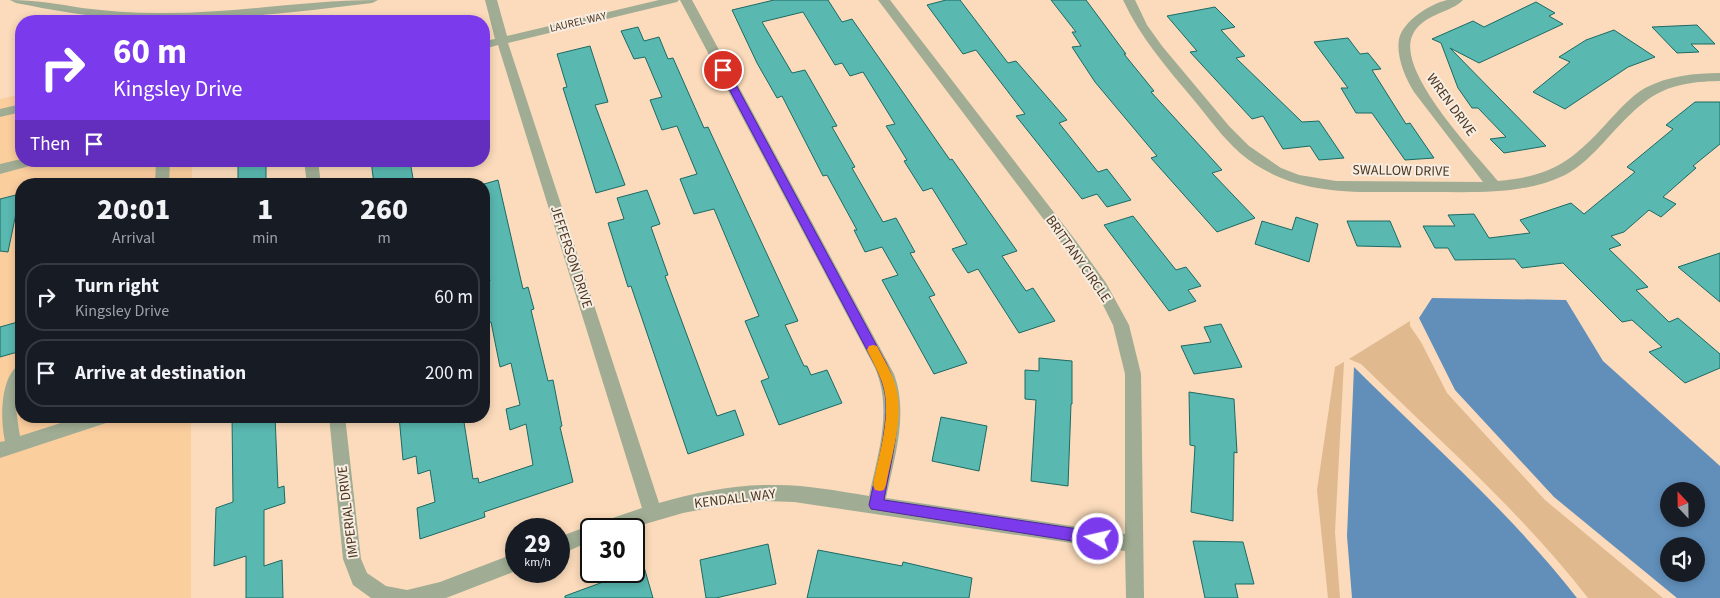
<!DOCTYPE html>
<style>
:root{--surface:#171b24;--page:#242831;--text:#f1f3f6;--muted:#9ea1a6;--line:#363941}
body{margin:0;font-family:"Source Sans 3",sans-serif;background:var(--page);color:var(--text);height:100vh;display:flex;flex-direction:column;font-size:19px;white-space:nowrap}
*{box-sizing:border-box;margin:0}
p{font-size:16px;color:var(--muted)}
.icon{flex:none;width:28px;height:28px;fill:none;stroke:currentColor;stroke-width:2;stroke-linecap:round;stroke-linejoin:round}
.map{position:relative;flex:1;overflow:hidden}
.side{position:absolute;left:15px;top:178px;width:475px;height:245px;display:flex;flex-direction:column;background:var(--surface);border-radius:20px;box-shadow:0 2px 8px #0003}
.side>*{flex:none}
.hud{position:absolute;left:15px;top:15px;width:475px;height:152px;border-radius:20px;box-shadow:0 2px 8px #0003;background:#7c3aed;color:#fff;overflow:hidden}
.needle{width:32px;rotate:338deg}
.tools{position:absolute;left:1660px;top:482px;display:grid;gap:10px}
.tools a{display:grid;place-items:center;width:45px;height:45px;border-radius:50%;background:var(--surface);box-shadow:0 2px 8px #0003;font-size:25px}
.speed{position:absolute;left:505px;top:518px;display:flex;gap:10px;font-size:25px;font-weight:700;text-align:center}
.speed>*{display:grid;place-content:center;width:65px;height:65px;border-radius:50%;background:var(--surface);box-shadow:0 2px 8px #0003;line-height:1}
.speed small{font-size:12px;font-weight:400}
.speed .limit{border:2px solid #111;border-radius:8px;background:#fff;color:#111}
.pin{position:absolute;display:grid;place-items:center;width:42px;height:42px;color:#fff;margin:-21px;border:2px solid #fff;border-radius:50%;box-shadow:0 1px 5px #0007}
.me{position:absolute;width:55px;margin:-28px;rotate:279deg;stroke-linejoin:round;filter:drop-shadow(0 0 4px #0008)}
.turn{display:flex;align-items:center;gap:18px;height:105px;padding:0 15px;font-size:22px}
.turn .icon{width:65px;height:65px;stroke-width:2.5}
.turn b{display:block;font-size:35px;line-height:42px}
.then{display:flex;align-items:center;height:48px;padding:0 15px;background:#0003;gap:10px;font-size:19px}
.eta{display:flex;justify-content:space-evenly;align-items:center;height:85px;text-align:center}
.eta b{font-size:30px;font-weight:800;line-height:35px}
ul{padding:0;list-style:none}
li{display:flex;align-items:center;gap:15px;height:68px;margin:0 10px 8px;padding:0 5px;border:2px solid var(--line);border-radius:20px}
li div{flex:1}
li b{display:block;font-size:19px}
li em{font-style:normal}
.map>svg:first-child{display:block}
</style>
<div class="map">
<svg width="1720" height="598" viewBox="0 0 1720 598">
<rect width="100%" height="100%" fill="#fbdbbb"/>
<!-- built -->
<polygon fill="#fbce9e" points="21,94 21,161 192,161 192,184 21,184 21,416 191,416 191,598 0,598 0,99"/>
<!-- green -->
<g fill="#e1b98f">
<path d="M 1410,321 L 1410,326 L 1421,342 L 1447,393 L 1545,500 L 1663,598 L 1588,598 C 1521,512 1439,440 1361,364 L 1349,359 Z"/>
<polygon points="1344,362 1335,532 1340,598 1328,598 1317,490 1335,367"/>
</g>
<!-- water -->
<g fill="#618fba" fill-rule="evenodd">
<path d="M 1432,298 L 1566,300 L 1603,361 L 1720,466 L 1720,598 L 1677,598 L 1554,497 L 1455,390 L 1419,318 ZM 1669,491 L 1696,491 L 1696,519 L 1669,519 ZM 1669,546 L 1696,546 L 1696,574 L 1669,574 Z"/>
<path d="M 1354,367 C 1430,443 1511,513 1577,598 L 1352,598 L 1347,536 Z"/>
</g>
<!-- building -->
<g fill="#59b8b0" stroke="#1d6a64">
<polygon points="774,0 828,0 842,22 852,19 950,160 952,159 1017,251 1002,256 1026,291 1033,288 1055,321 1019,333 978,269 968,273 952,249 967,244 932,188 923,191 904,161 907,160 886,126 895,124 863,72 850,76 842,63 835,65 803,12 762,22 792,73 805,70 837,126 832,127 855,167 852,168 883,222 896,218 915,252 910,253 935,295 929,297 967,363 934,374 882,280 898,275 882,247 865,252 854,230 857,230 827,175 823,176 782,96 777,98 757,63 732,10"/>
<polygon points="946,0 960,0 1008,63 1016,61 1067,120 1059,123 1098,172 1107,169 1131,200 1107,207 1097,194 1082,199 1016,116 1025,114 976,50 963,54 927,5"/>
<polygon points="1051,0 1086,0 1126,54 1124,54 1154,91 1151,92 1222,170 1212,173 1255,218 1217,232 1151,158 1157,156 1095,82 1072,47 1081,46 1072,32 1076,32"/>
<polygon points="1536,2 1555,13 1549,16 1563,24 1479,63 1450,48 1546,146 1504,153 1490,139 1506,137 1478,108 1472,108 1458,88 1441,43 1432,39 1473,21 1484,27"/>
<polygon points="1215,7 1235,27 1221,30 1245,56 1236,58 1302,122 1319,121 1344,158 1319,160 1310,146 1283,149 1263,116 1252,119 1190,52 1197,51 1167,16"/>
<polygon points="1697,25 1715,44 1691,44 1699,52 1677,53 1652,27"/>
<polygon points="638,27 644,41 659,37 668,59 673,58 704,128 708,127 798,321 785,325 804,366 807,366 811,375 827,370 842,403 779,425 761,381 769,378 745,321 759,316 714,209 694,214 680,179 697,174 677,126 662,130 650,100 662,97 645,57 634,59 621,31"/>
<polygon points="1614,30 1655,57 1628,67 1565,109 1533,92 1570,62 1559,57 1586,40"/>
<polygon points="1348,38 1360,54 1368,53 1381,69 1372,70 1406,124 1410,123 1434,158 1405,160 1372,113 1356,113 1341,88 1348,88 1314,42"/>
<polygon points="590,46 608,102 595,105 625,185 596,193 563,88 567,87 557,54"/>
<polygon points="1695,102 1720,102 1720,144 1693,166 1696,168 1663,197 1676,204 1661,217 1649,210 1624,232 1611,236 1621,245 1609,249 1648,287 1636,290 1669,322 1678,318 1720,354 1720,368 1685,383 1649,352 1662,347 1632,320 1622,322 1563,263 1522,268 1515,259 1455,260 1448,248 1435,248 1423,226 1455,226 1448,215 1474,214 1489,238 1530,233 1520,220 1571,203 1584,214 1635,172 1627,167 1673,129 1666,125"/>
<rect x="238" y="161" width="28" height="23"/>
<polygon points="371,161 410,161 414,184 374,184"/>
<polygon points="498,180 523,289 528,287 534,309 531,310 548,381 553,380 562,426 560,427 573,482 484,512 485,517 420,539 417,508 435,502 430,470 418,474 416,456 403,460 399,416 463,416 473,479 478,478 479,483 533,465 526,424 510,430 506,409 520,405 511,363 500,367 491,322 484,324 484,282 490,281 484,252 484,184"/>
<polygon points="647,190 660,224 651,227 668,275 665,276 717,416 735,410 744,435 688,454 631,286 628,287 608,223 624,219 617,198"/>
<polygon points="20,194 8,252 0,251 0,199"/>
<polygon points="1133,216 1176,270 1186,267 1201,286 1188,290 1196,301 1169,311 1104,225"/>
<polygon points="1296,217 1318,224 1309,262 1255,244 1262,221 1292,230"/>
<polygon points="1347,221 1390,221 1401,247 1357,246"/>
<polygon points="1720,253 1720,302 1678,267"/>
<polygon points="21,321 21,351 0,357 0,327"/>
<polygon points="1221,324 1242,367 1194,374 1181,346 1211,342 1204,327"/>
<polygon points="1039,358 1072,361 1072,404 1071,404 1068,486 1031,481 1036,400 1025,399 1025,370 1039,371"/>
<polygon points="1189,392 1234,399 1237,453 1234,452 1233,521 1191,512 1195,446 1190,445"/>
<polygon points="232,416 275,416 278,488 284,486 285,503 264,510 264,566 282,560 283,598 246,598 246,556 214,566 216,508 233,502"/>
<polygon points="941,417 987,426 979,471 932,461"/>
<polygon points="1193,541 1243,542 1254,584 1235,584 1238,598 1205,598"/>
<polygon points="768,544 776,584 716,598 706,598 700,560"/>
<polygon points="818,550 902,566 903,562 972,578 969,598 807,598"/>
<polygon points="644,567 653,598 565,598 565,596"/>
</g>
<g fill="none" stroke-linecap="round" stroke-linejoin="round">
<!-- minor -->
<g fill="#a0ac93" fill-rule="evenodd">
<path d="M 10,0 C 35,0 58,4 82,8 C 107,11 132,13 158,13 C 232,14 304,0 378,0 L 372,3 C 290,13 208,23 125,18 C 89,17 52,10 16,3 Z"/>
<path d="M 485,0 L 497,0 L 507,36 L 659,0 L 679,0 L 677,2 L 508,43 L 659,503 C 696,492 738,484 777,485 C 808,485 838,491 869,496 C 878,453 893,410 875,368 L 680,0 L 692,0 L 894,374 C 909,415 894,458 886,498 L 1125,534 L 1125,374 L 1113,325 L 1096,291 L 1066,249 L 878,0 L 890,0 L 1076,241 L 1106,283 L 1129,325 L 1141,374 L 1144,598 L 1126,598 L 1125,551 L 794,502 L 765,501 L 724,505 L 683,513 L 628,529 L 591,529 L 591,541 L 559,555 L 559,537 L 591,525 L 596,527 L 598,523 L 642,508 L 498,45 L 484,49 L 484,41 L 495,39 Z"/>
<path d="M 1123,0 L 1135,0 L 1147,25 L 1162,46 L 1229,126 L 1249,146 L 1281,168 L 1299,175 L 1336,181 L 1483,182 L 1414,92 C 1405,78 1396,56 1399,39 C 1403,21 1430,4 1447,0 C 1452,0 1458,0 1463,0 C 1451,13 1424,13 1413,34 C 1394,70 1476,154 1498,181 C 1551,176 1570,163 1606,124 C 1618,111 1630,97 1645,88 C 1668,76 1695,73 1720,73 L 1720,81 C 1659,82 1645,98 1605,141 C 1593,154 1580,167 1565,175 C 1524,195 1475,192 1431,192 C 1363,191 1295,200 1240,153 C 1222,137 1208,117 1193,99 C 1167,68 1140,37 1123,0 Z"/>
<polygon points="21,104 21,112 0,117 0,109"/>
<polygon points="21,159 21,161 38,161 37,164 0,174 0,164"/>
<polygon points="156,161 170,161 169,184 155,184"/>
<polygon points="304,161 318,161 321,184 307,184"/>
<path d="M 21,364 C 22,378 18,383 17,396 C 15,409 18,423 20,436 L 83,416 L 114,416 L 112,421 L 0,458 L 0,442 L 5,441 C 0,419 0,374 21,364 Z"/>
<polygon points="329,416 345,416 361,559 367,573 386,586 407,590 440,582 516,553 516,571 446,598 371,598 353,585 343,559"/>
</g>
</g>
<!-- route -->
<path fill="#7c3aed" stroke="#51269a" d="M 723,67 L 728,70 L 886,363 C 908,407 892,453 884,500 L 1098,532 L 1103,534 L 1105,539 L 1103,543 L 1098,545 L 871,509 L 869,505 C 875,476 888,429 886,401 C 885,389 881,378 876,367 L 719,70 Z"/>
<!-- slow -->
<path fill="#f59e0b" d="M 873,345 L 877,346 C 883,358 890,369 894,381 C 906,413 892,453 886,485 L 884,490 L 880,491 L 875,490 L 873,485 C 879,453 893,413 882,382 C 878,371 872,360 867,350 L 869,346 Z"/>
<g text-anchor="middle" dominant-baseline="central" stroke-width="4" stroke-linejoin="round" paint-order="stroke">
<!-- far-street labels -->
<g font-size="11" fill="#4c3721" stroke="#f7ede2">
<text transform="translate(578 22) rotate(-13)">LAUREL WAY</text>
</g>
<!-- street labels -->
<g font-size="14" fill="#4c3721" stroke="#f7ede2">
<text transform="translate(1451 105) rotate(54)">WREN DRIVE</text>
<text transform="translate(1401 171) rotate(1)">SWALLOW DRIVE</text>
<text transform="translate(571 257) rotate(72)">JEFFERSON DRIVE</text>
<text transform="translate(1078 259) rotate(55)">BRITTANY CIRCLE</text>
<text transform="translate(735 499) rotate(-7)">KENDALL WAY</text>
<text transform="translate(348 512) rotate(-97)">IMPERIAL DRIVE</text>
</g>
</g>
</svg>
<div class="tools">
<a><svg class="needle" viewBox="-14 -14 28 28"><path d="M0-13l5 13h-10z" fill="#e53935"/><path d="M0 13l5-13h-10z" fill="#9ea1a6"/></svg></a>
<a><svg class="icon" aria-label="sound" viewBox="0 0 24 24"><path d="M4 9h4l5-4v14l-5-4H4zM17 9q2 3 0 6"/></svg></a>
</div>
<div class="speed"><div>29<small>km/h</small></div><div class="limit">30</div></div>
<div class="pin" style="left:723px;top:70px;background:#d93025"><svg class="icon" aria-label="arrive" viewBox="0 0 24 24"><path d="M6 21V4h12l-3 4 3 4H6"/></svg></div>
<svg class="me" style="left:1098px;top:539px" viewBox="-20 -20 40 40"><circle r="17" fill="#7c3aed" stroke="#fff" stroke-width="3"/><path d="M0-11L8 9 0 5-8 9z" fill="#fff"/></svg>
<div class="hud">
<div class="turn"><svg class="icon" aria-label="right" viewBox="0 0 24 24"><path d="M7 20v-9h11M14 6l5 5-5 5"/></svg><div><b>60 m</b>Kingsley Drive</div></div>
<div class="then">Then<svg class="icon" aria-label="arrive" viewBox="0 0 24 24"><path d="M6 21V4h12l-3 4 3 4H6"/></svg></div>
</div>
<section class="side">
<div class="eta">
<div><b>20:01</b><p>Arrival</p></div>
<div><b>1</b><p>min</p></div>
<div><b>260</b><p>m</p></div>
</div>
<ul>
<li><svg class="icon" aria-label="right" viewBox="0 0 24 24"><path d="M7 20v-9h11M14 6l5 5-5 5"/></svg><div><b>Turn right</b><p>Kingsley Drive</p></div><em>60 m</em></li>
<li><svg class="icon" aria-label="arrive" viewBox="0 0 24 24"><path d="M6 21V4h12l-3 4 3 4H6"/></svg><div><b>Arrive at destination</b></div><em>200 m</em></li>
</ul>
</section>
</div>
